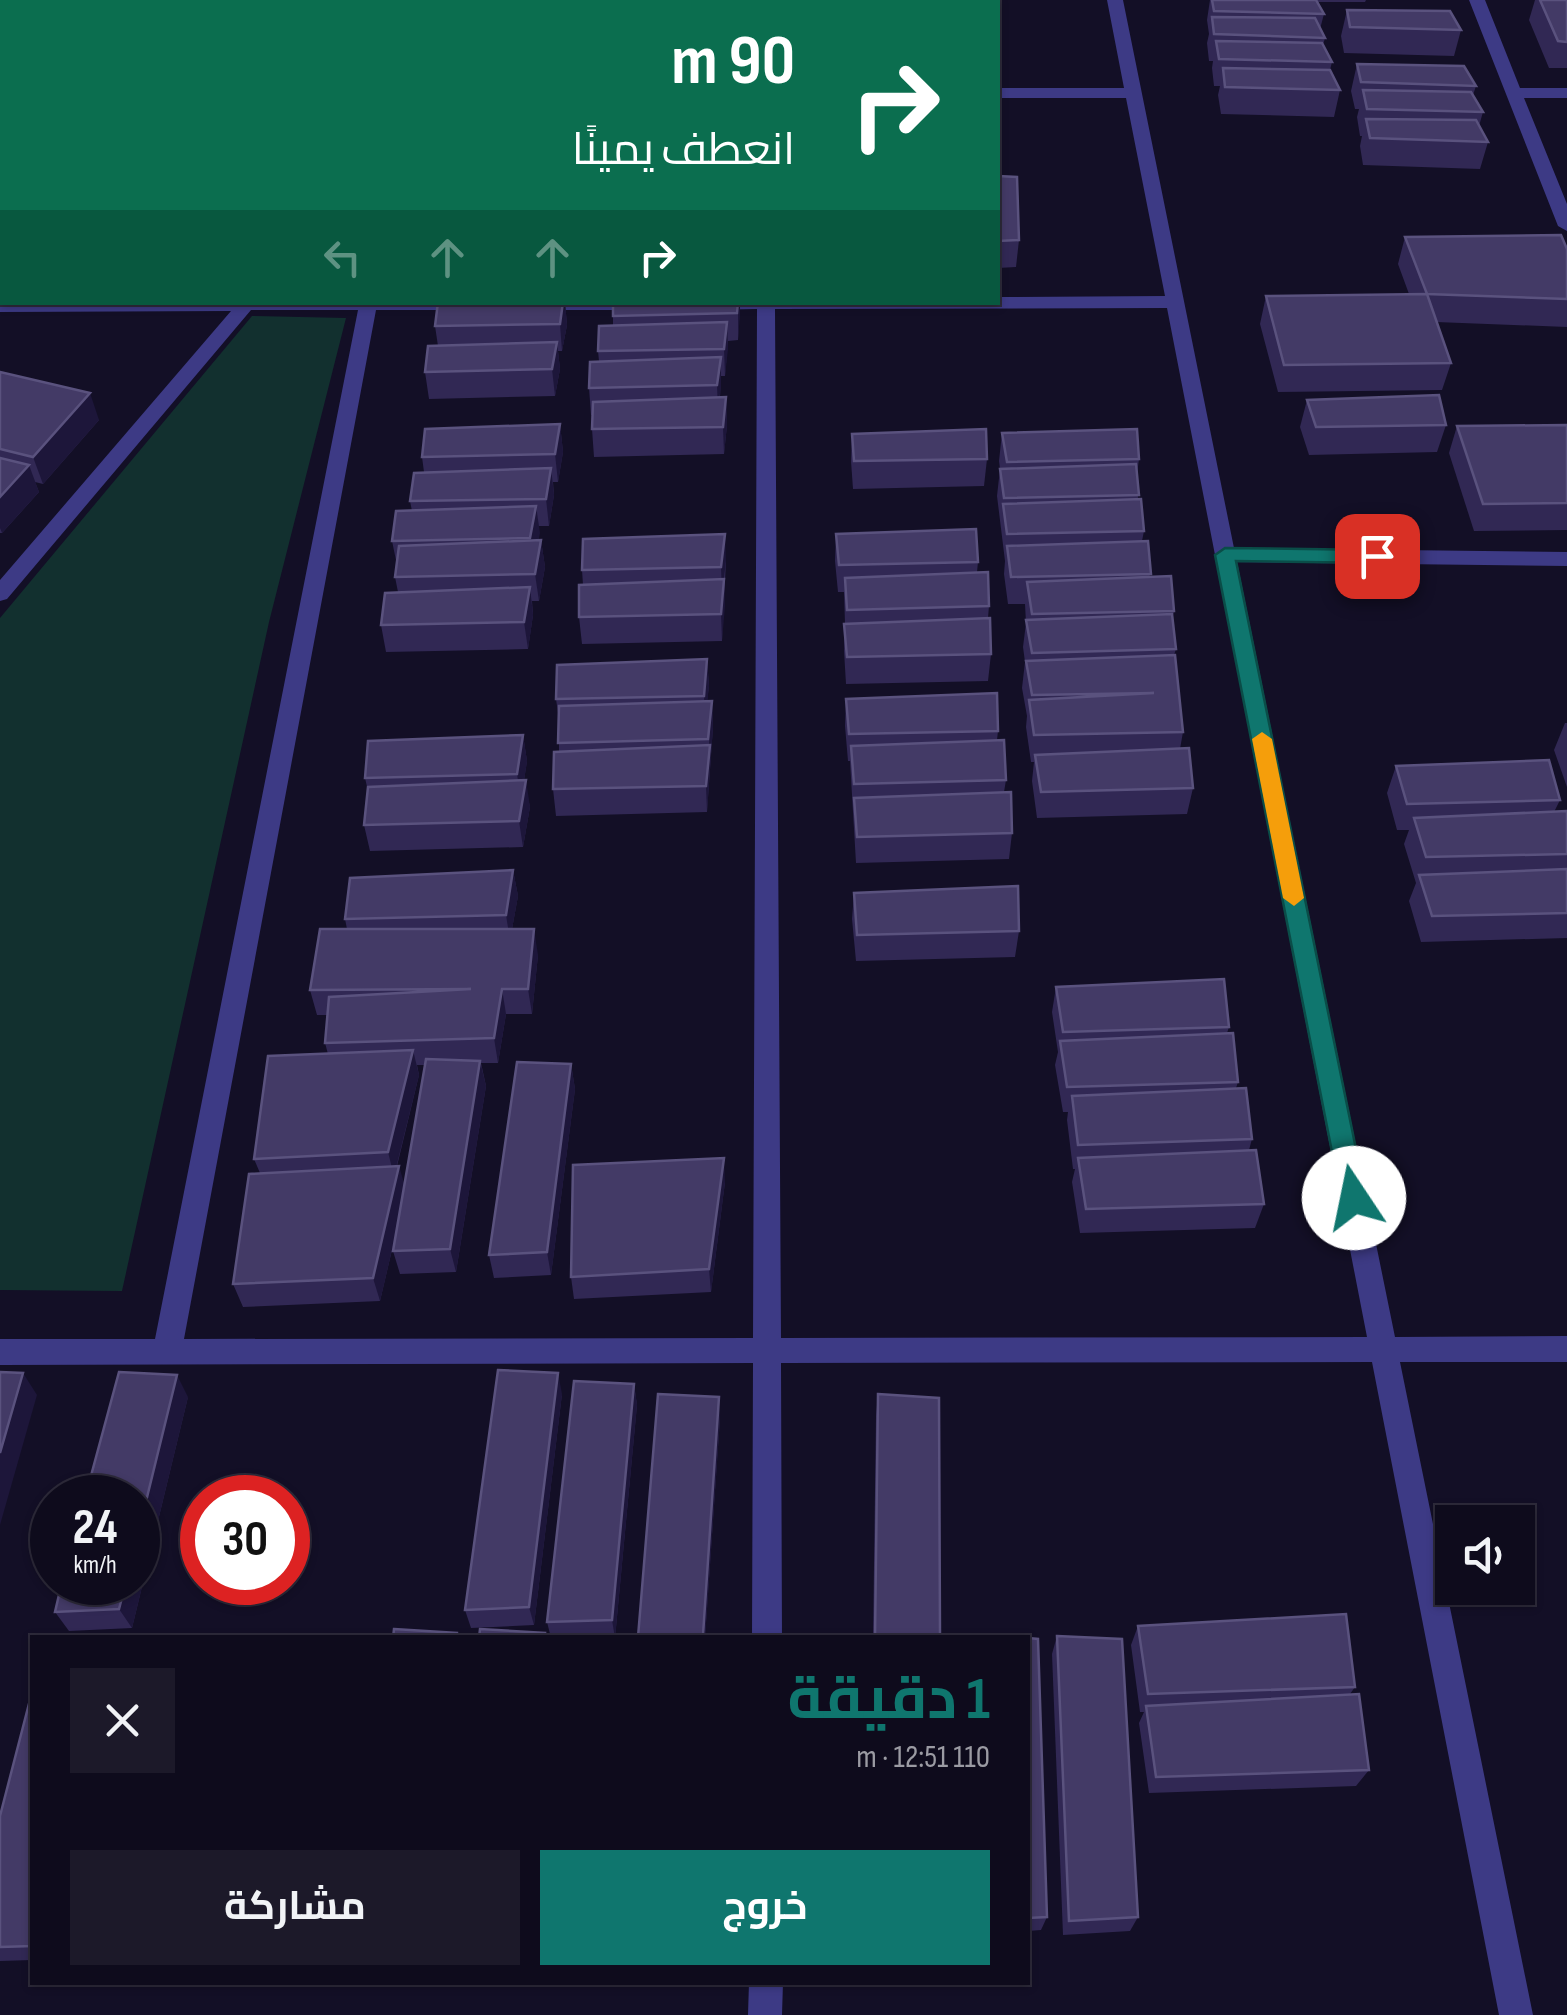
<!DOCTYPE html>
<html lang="ar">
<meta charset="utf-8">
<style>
:root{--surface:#0e0b1c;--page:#1c1929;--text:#f1f3f6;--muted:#9b9ba3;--line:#2e2b3b;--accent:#0f766e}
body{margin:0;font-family:"Sofia Sans Condensed",Cairo,sans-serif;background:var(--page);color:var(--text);direction:rtl;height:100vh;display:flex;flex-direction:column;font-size:38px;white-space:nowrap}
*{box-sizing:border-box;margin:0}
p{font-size:32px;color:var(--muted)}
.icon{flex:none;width:55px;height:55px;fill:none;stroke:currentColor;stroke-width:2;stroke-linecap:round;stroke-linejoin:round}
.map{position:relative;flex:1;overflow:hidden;direction:ltr}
.details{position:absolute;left:30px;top:1635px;width:1000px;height:350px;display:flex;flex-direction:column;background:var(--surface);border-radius:0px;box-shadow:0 2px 8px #0004,0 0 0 2px var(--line);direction:rtl}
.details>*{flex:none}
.banner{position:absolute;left:0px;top:0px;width:1000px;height:305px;box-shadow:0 2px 8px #0004,0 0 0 2px var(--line);direction:rtl;background:#0b6e4f;color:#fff;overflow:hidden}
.fabs{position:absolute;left:1435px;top:1505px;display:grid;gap:20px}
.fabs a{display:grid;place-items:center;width:100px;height:100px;border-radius:0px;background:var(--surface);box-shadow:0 2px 8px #0004,0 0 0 2px var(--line);font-size:50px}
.speed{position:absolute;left:30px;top:1475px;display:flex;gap:20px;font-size:50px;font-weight:700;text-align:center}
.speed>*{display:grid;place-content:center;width:130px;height:130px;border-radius:50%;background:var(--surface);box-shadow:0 2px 8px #0004,0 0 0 2px var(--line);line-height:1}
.speed small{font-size:25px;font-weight:400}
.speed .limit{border:15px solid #d22;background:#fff;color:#111}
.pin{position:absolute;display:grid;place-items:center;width:85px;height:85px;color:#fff;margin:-42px;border-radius:20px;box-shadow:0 5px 15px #0006}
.me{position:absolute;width:110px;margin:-55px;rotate:349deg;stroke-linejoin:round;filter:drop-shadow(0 0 8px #0008)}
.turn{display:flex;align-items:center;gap:35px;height:210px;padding:0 40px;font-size:45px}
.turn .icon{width:130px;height:130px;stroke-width:2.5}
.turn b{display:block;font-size:70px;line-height:85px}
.lanes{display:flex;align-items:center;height:95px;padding:0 40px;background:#0003;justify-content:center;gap:50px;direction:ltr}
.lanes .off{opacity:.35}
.round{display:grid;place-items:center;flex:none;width:105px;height:105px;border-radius:0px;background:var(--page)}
.summary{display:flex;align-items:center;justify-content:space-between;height:170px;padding:0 40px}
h1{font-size:60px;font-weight:700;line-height:75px;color:var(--accent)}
.primary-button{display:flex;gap:20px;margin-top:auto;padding:20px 40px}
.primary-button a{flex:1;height:115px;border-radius:0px;background:var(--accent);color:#fff;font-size:40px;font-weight:700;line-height:115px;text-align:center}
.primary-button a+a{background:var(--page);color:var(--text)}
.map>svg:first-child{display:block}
</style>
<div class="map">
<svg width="1567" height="2015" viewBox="0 0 1567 2015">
<rect width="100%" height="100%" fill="#130f26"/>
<!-- green -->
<polygon fill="#12302f" points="252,316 346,318 269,622 122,1291 0,1290 0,618"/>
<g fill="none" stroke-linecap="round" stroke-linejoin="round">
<!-- street -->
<g fill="#3d3a85" fill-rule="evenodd">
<path d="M 1107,0 L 1123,0 L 1234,548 L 1567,552 L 1567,566 L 1237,562 L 1395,1337 L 1567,1336 L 1567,1362 L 1400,1362 L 1533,2015 L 1499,2015 L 1372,1362 L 781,1363 L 782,1638 L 752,1638 L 753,1363 L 0,1365 L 0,1339 L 155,1339 L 358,310 L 251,310 L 7,599 L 0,601 L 0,580 L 231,311 L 0,312 L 0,300 L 479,304 L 470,310 L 376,310 L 184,1339 L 753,1338 L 757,309 L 705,310 L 696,304 L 998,302 L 998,297 L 1165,296 L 1126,98 L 998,98 L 998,88 L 1124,88 ZM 1167,308 L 1367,1337 L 781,1338 L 775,309 Z"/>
<polygon points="1469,0 1485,0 1520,88 1567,88 1567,98 1524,98 1567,204 1567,231 1558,226"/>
<polygon points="527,302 653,302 654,304 645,310 535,310 528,308"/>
<polygon points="749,1982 783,1982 782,2015 748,2015"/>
</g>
</g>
<!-- wall -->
<g fill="#312854" fill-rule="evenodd">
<polygon points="282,0 399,0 400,2 282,2"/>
<polygon points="1210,0 1366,0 1365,2 1318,2 1324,14 1320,29 1325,38 1323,45 1332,62 1330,70 1340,90 1334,117 1221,114 1218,95 1220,86 1214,86 1212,68 1213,61 1209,61 1207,43 1209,34 1207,20"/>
<polygon points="1535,0 1567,0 1567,68 1549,68 1529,20"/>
<polygon points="1347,10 1461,30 1454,56 1344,53 1341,36"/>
<polygon points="2,24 2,72 0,69 0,30"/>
<polygon points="1357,64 1476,86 1473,95 1483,112 1479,126 1488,142 1480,169 1363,165 1360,146 1362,136 1360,136 1357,117 1359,109 1355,109 1351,91"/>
<polygon points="998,176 1019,240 1016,267 998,268"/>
<polygon points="1405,237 1567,249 1567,327 1436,322 1451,363 1442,390 1278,392 1260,324 1266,296 1409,294 1398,264"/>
<polygon points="438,302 565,302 567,325 562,351 558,351 560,369 555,396 429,399 425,372 438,346 435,326"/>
<polygon points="613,302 740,302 738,340 728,341 725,376 721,376 720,398 726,397 727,425 724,454 594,457 592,429 593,415 591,415 589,388 599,361 598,351 613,326"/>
<polygon points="0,372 99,420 43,484 35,482 39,492 2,533 0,533"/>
<polygon points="1307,400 1446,425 1437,452 1309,455 1300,427"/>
<polygon points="560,424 563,452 558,482 553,482 554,495 549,526 539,526 538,540 541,540 545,567 539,601 532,601 533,615 528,649 386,652 381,625 398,592 395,577 397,565 392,541 412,511 410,501 424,472 422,457"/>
<polygon points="1567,425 1567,530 1474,531 1449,453 1457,426"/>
<polygon points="1002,433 1139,459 1137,474 1138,499 1144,531 1142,541 1150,577 1174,611 1172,620 1176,649 1174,655 1183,732 1180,749 1193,788 1187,814 1037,818 1032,781 1034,762 1031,762 1026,727 1027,716 1022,688 1025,662 1023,647 1026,623 1025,604 1008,604 1004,574 1005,561 997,496 1000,469 999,461"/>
<polygon points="852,434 987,459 984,486 853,489 851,461"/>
<polygon points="836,534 978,562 977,572 989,606 988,618 991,654 988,681 846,684 844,651 845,624 844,592 838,592 835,561"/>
<polygon points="726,561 722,641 582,644 579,617 583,585 582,570"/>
<polygon points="707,659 709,686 707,701 712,701 713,727 707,812 556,816 553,789 559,752 559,720 556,699"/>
<polygon points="846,699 998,731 997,740 1006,780 1004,792 1012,833 1009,859 856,863 850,761 848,761 845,726"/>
<polygon points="1565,723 1567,723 1567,787 1554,750"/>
<polygon points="523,735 527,761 524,780 530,807 523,847 370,851 364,825 368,791 365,778"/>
<polygon points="1396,766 1560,800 1554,812 1567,811 1567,938 1421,942 1409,901 1416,883 1404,844 1409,830 1397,830 1387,793"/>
<path d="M 513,870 L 518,896 L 512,929 L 538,955 L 532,1014 L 506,1014 L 498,1063 L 481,1063 L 486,1086 L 456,1272 L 400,1274 L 393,1251 L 395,1237 L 380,1301 L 243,1307 L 233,1284 L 260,1173 L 254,1159 L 328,1054 L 325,1043 L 327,1015 L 317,1015 L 310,990 L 347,929 L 345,919 ZM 417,1065 L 425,1065 L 404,1185 L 397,1166 L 419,1075 Z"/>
<polygon points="854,893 1019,931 1015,957 856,961 852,919"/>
<polygon points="1056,987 1229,1027 1227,1033 1238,1082 1236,1088 1252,1139 1249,1150 1264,1204 1255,1228 1080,1233 1072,1182 1075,1169 1073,1169 1067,1120 1068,1112 1063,1112 1055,1065 1058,1052 1052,1012"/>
<polygon points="571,1064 575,1089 551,1275 494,1278 489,1255"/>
<polygon points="725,1182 711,1292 574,1299 571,1277"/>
<polygon points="634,1384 637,1405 615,1638 551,1638 547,1622"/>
<polygon points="562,1394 534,1625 471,1628 465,1610"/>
<polygon points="878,1394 939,1398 939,1638 873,1638 876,1416"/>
<polygon points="188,1397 132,1628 69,1631 55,1612"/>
<polygon points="720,1418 705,1638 638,1637"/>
<polygon points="1138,1626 1355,1687 1350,1694 1369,1770 1356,1786 1149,1793 1139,1723 1144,1712 1140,1712 1131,1645"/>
<polygon points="1057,1636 1138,1917 1130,1931 1063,1935 1052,1654"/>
<polygon points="1028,1638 1047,1917 1041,1930 1028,1931"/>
<polygon points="32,1692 32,1960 0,1961 0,1816"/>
</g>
<!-- shaded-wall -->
<g fill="#1d163a">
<polygon points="2,146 2,193 0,198 0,151"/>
<polygon points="563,302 565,302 567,325 562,351 560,324"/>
<polygon points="738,302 740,302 740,314 738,340"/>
<polygon points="727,322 728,349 725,376 724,349"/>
<polygon points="557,342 560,369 555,396 552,369"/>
<polygon points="721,357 721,384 718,412 717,385"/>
<polygon points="90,393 99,420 43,484 33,457"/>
<polygon points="726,397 727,425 724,454 723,427"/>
<polygon points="560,424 563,452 558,482 555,454"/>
<polygon points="29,465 39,492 2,533 0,528 0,497"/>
<polygon points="551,468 554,495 549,526 546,499"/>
<polygon points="536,506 540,533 534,566 530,538"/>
<polygon points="725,534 726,561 722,594 721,567"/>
<polygon points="541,540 545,567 539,601 535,574"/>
<polygon points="724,579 725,606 722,641 721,614"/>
<polygon points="530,587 533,615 528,649 524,622"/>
<polygon points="707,659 709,686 705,723 704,696"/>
<polygon points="712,701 713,727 707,812 706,786"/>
<polygon points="523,735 527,761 521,801 517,774"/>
<polygon points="526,780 530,807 523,847 519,821"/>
<polygon points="513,870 518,896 510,940 506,915"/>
<polygon points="534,929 538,955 532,1014 528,989"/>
<polygon points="502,989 506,1014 498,1063 494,1038"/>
<polygon points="413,1050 419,1075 394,1176 388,1152"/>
<polygon points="480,1061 486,1086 456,1272 450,1249"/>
<polygon points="571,1064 575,1089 551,1275 547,1252"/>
<polygon points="724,1158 725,1182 711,1292 709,1269"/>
<polygon points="399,1166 406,1190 380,1301 373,1278"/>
<polygon points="23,1373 37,1395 0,1525 0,1453"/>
<polygon points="558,1373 562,1394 534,1625 529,1607"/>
<polygon points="177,1375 188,1397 132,1628 119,1609 126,1582 138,1582 138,1534"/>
<polygon points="634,1384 637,1405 615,1638 612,1620"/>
<polygon points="719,1397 720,1418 705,1638 703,1638"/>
</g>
<!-- building -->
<g fill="#433a66" stroke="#5a527e" stroke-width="2.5">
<polygon points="14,0 50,0 49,2 13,2"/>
<polygon points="66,0 102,0 101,2 65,2"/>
<polygon points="229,0 265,0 264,2 228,2"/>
<polygon points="313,0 349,0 349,2 312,2"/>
<polygon points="359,0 396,0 395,2 358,2"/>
<polygon points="437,0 472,0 472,2 436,2"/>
<polygon points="479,0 514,0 514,2 478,2"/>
<polygon points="543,0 579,0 578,2 542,2"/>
<rect x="740" y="0" width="36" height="2"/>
<rect x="789" y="0" width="36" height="2"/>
<rect x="906" y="0" width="36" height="2"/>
<polygon points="1212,0 1316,0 1324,14 1214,11"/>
<polygon points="1540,0 1567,0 1567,42 1558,41"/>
<polygon points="1347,10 1450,11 1461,30 1350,27"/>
<polygon points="1212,17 1315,18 1325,38 1214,34"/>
<polygon points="2,24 2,46 0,46 0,30"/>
<polygon points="1216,41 1322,43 1332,62 1219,59"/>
<polygon points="1357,64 1464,66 1476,86 1361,82"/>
<polygon points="1223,68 1330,70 1340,90 1225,87"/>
<polygon points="0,83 2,83 2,146 0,151"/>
<polygon points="1363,90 1471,92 1483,112 1367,109"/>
<polygon points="1366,119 1476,120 1488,142 1370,138"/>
<polygon points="998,176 1017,177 1019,240 998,241"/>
<polygon points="1561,235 1567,249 1567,299 1427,294 1405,237"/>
<polygon points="1427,294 1451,363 1284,365 1266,296"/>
<polygon points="438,302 563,302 560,324 435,326"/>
<polygon points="613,302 738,302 737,313 613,316"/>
<polygon points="727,322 724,349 598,351 599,326"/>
<polygon points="557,342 552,369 425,372 428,346"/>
<polygon points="721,357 717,385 589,388 590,362"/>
<polygon points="0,372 90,393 33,457 0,449"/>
<polygon points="1439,395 1446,425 1316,427 1307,400"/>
<polygon points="726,397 723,427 592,429 593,402"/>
<polygon points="560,424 555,454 422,457 425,429"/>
<polygon points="1567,425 1567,503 1483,504 1457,426"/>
<polygon points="986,429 987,459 854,461 852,434"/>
<polygon points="1137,429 1139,459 1007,462 1002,433"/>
<polygon points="0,458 29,465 0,497"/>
<polygon points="1136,464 1139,495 1004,498 1000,469"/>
<polygon points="551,468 546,499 410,501 414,473"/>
<polygon points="1141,499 1144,531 1007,534 1003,504"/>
<polygon points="536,506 530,538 392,541 396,511"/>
<polygon points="976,529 978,562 839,565 836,534"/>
<polygon points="725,534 721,567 582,570 583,539"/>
<polygon points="541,540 535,574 395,577 399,546"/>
<polygon points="1148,541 1151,574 1011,577 1007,546"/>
<polygon points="988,572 989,606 847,610 845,578"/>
<polygon points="1171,576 1174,611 1032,614 1027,582"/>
<polygon points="724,579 721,614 579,617 579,585"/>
<polygon points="530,587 524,622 381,625 385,593"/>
<polygon points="1172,614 1176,649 1032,653 1026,620"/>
<polygon points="990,618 991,654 847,657 844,624"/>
<polygon points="1175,655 1183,732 1034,735 1029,700 1154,693 1032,695 1026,661"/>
<polygon points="707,659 704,696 556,699 557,665"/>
<polygon points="997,693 998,731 849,734 846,699"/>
<polygon points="712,701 708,739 558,743 559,706"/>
<polygon points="523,735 517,774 365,778 368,741"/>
<polygon points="1004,740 1006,780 854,784 851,746"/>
<polygon points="710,745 706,786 553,789 554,752"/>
<polygon points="1189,748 1193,788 1041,792 1035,755"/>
<polygon points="1549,760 1560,800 1407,804 1396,766"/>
<polygon points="526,780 519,821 364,825 368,787"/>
<polygon points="1011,792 1012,833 857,837 854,798"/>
<polygon points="1567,811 1567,854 1426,857 1414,818"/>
<polygon points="1567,869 1567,913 1432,916 1419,875"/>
<polygon points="513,870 506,915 345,919 350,878"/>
<polygon points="1018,886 1019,931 857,935 854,893"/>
<polygon points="320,929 534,929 528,989 502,989 494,1038 325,1043 329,997 471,989 310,990"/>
<polygon points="1224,979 1229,1027 1063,1032 1056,987"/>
<polygon points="1233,1033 1238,1082 1067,1087 1060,1041"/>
<polygon points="413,1050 388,1152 254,1159 268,1056"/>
<polygon points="426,1059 480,1061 450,1249 393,1251"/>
<polygon points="517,1062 571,1064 547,1252 489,1255"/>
<polygon points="1246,1088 1252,1139 1078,1145 1072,1096"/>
<polygon points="1256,1150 1264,1204 1086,1209 1078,1158"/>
<polygon points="724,1158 709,1269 571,1277 573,1165"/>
<polygon points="399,1166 373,1278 233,1284 249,1174"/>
<polygon points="498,1370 558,1373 529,1607 465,1610"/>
<polygon points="0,1372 23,1373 0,1453"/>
<polygon points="119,1372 177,1375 138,1534 138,1498 85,1498"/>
<polygon points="574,1381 634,1384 612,1620 547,1622"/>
<polygon points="658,1394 719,1397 703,1635 638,1637"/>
<polygon points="878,1394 939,1398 940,1635 875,1638"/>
<polygon points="62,1582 126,1582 119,1609 55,1612"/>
<polygon points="1346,1614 1355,1687 1148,1694 1138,1626"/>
<polygon points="394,1629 457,1633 457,1638 393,1638"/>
<polygon points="480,1629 545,1633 544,1638 479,1638"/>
<polygon points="1057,1636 1122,1639 1138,1917 1069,1921"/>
<polygon points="1028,1638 1038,1639 1047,1917 1028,1918"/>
<polygon points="32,1692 32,1946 0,1947 0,1816"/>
<polygon points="1359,1694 1369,1770 1156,1777 1146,1706"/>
</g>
<!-- route -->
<polygon fill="#0f766e" stroke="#0a4d48" stroke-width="2.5" points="1225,548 1377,550 1386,556 1377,563 1236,561 1366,1198 1362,1205 1354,1208 1345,1205 1341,1198 1215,555"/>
<!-- slow -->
<polygon fill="#f59e0b" points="1262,732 1272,739 1304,898 1294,906 1283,898 1252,739"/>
</svg>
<div class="fabs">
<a><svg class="icon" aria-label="sound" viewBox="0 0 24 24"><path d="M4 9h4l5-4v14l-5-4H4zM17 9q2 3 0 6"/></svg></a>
</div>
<div class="speed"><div>24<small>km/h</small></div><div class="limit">30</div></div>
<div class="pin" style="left:1377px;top:556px;background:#d93025"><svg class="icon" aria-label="arrive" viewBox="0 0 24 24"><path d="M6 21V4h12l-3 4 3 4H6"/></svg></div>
<svg class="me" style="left:1354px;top:1198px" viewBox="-20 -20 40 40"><circle r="19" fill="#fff"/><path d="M0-13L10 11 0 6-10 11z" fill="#0f766e"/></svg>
<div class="banner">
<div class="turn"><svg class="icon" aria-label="right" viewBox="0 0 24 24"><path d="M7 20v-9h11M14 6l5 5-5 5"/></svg><div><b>90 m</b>انعطف يمينًا</div></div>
<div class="lanes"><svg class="icon off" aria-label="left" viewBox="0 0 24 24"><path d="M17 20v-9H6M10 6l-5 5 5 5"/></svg><svg class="icon off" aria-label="ahead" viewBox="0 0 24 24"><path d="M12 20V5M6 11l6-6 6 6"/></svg><svg class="icon off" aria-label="ahead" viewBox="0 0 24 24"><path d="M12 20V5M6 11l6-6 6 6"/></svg><svg class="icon" aria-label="right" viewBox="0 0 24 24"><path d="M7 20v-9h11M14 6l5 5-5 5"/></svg></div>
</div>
<section class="details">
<div class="summary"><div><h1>1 دقيقة</h1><p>110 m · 12:51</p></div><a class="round"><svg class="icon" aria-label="close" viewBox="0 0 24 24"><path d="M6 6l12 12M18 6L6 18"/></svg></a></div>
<div class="primary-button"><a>خروج</a><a>مشاركة</a></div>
</section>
</div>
